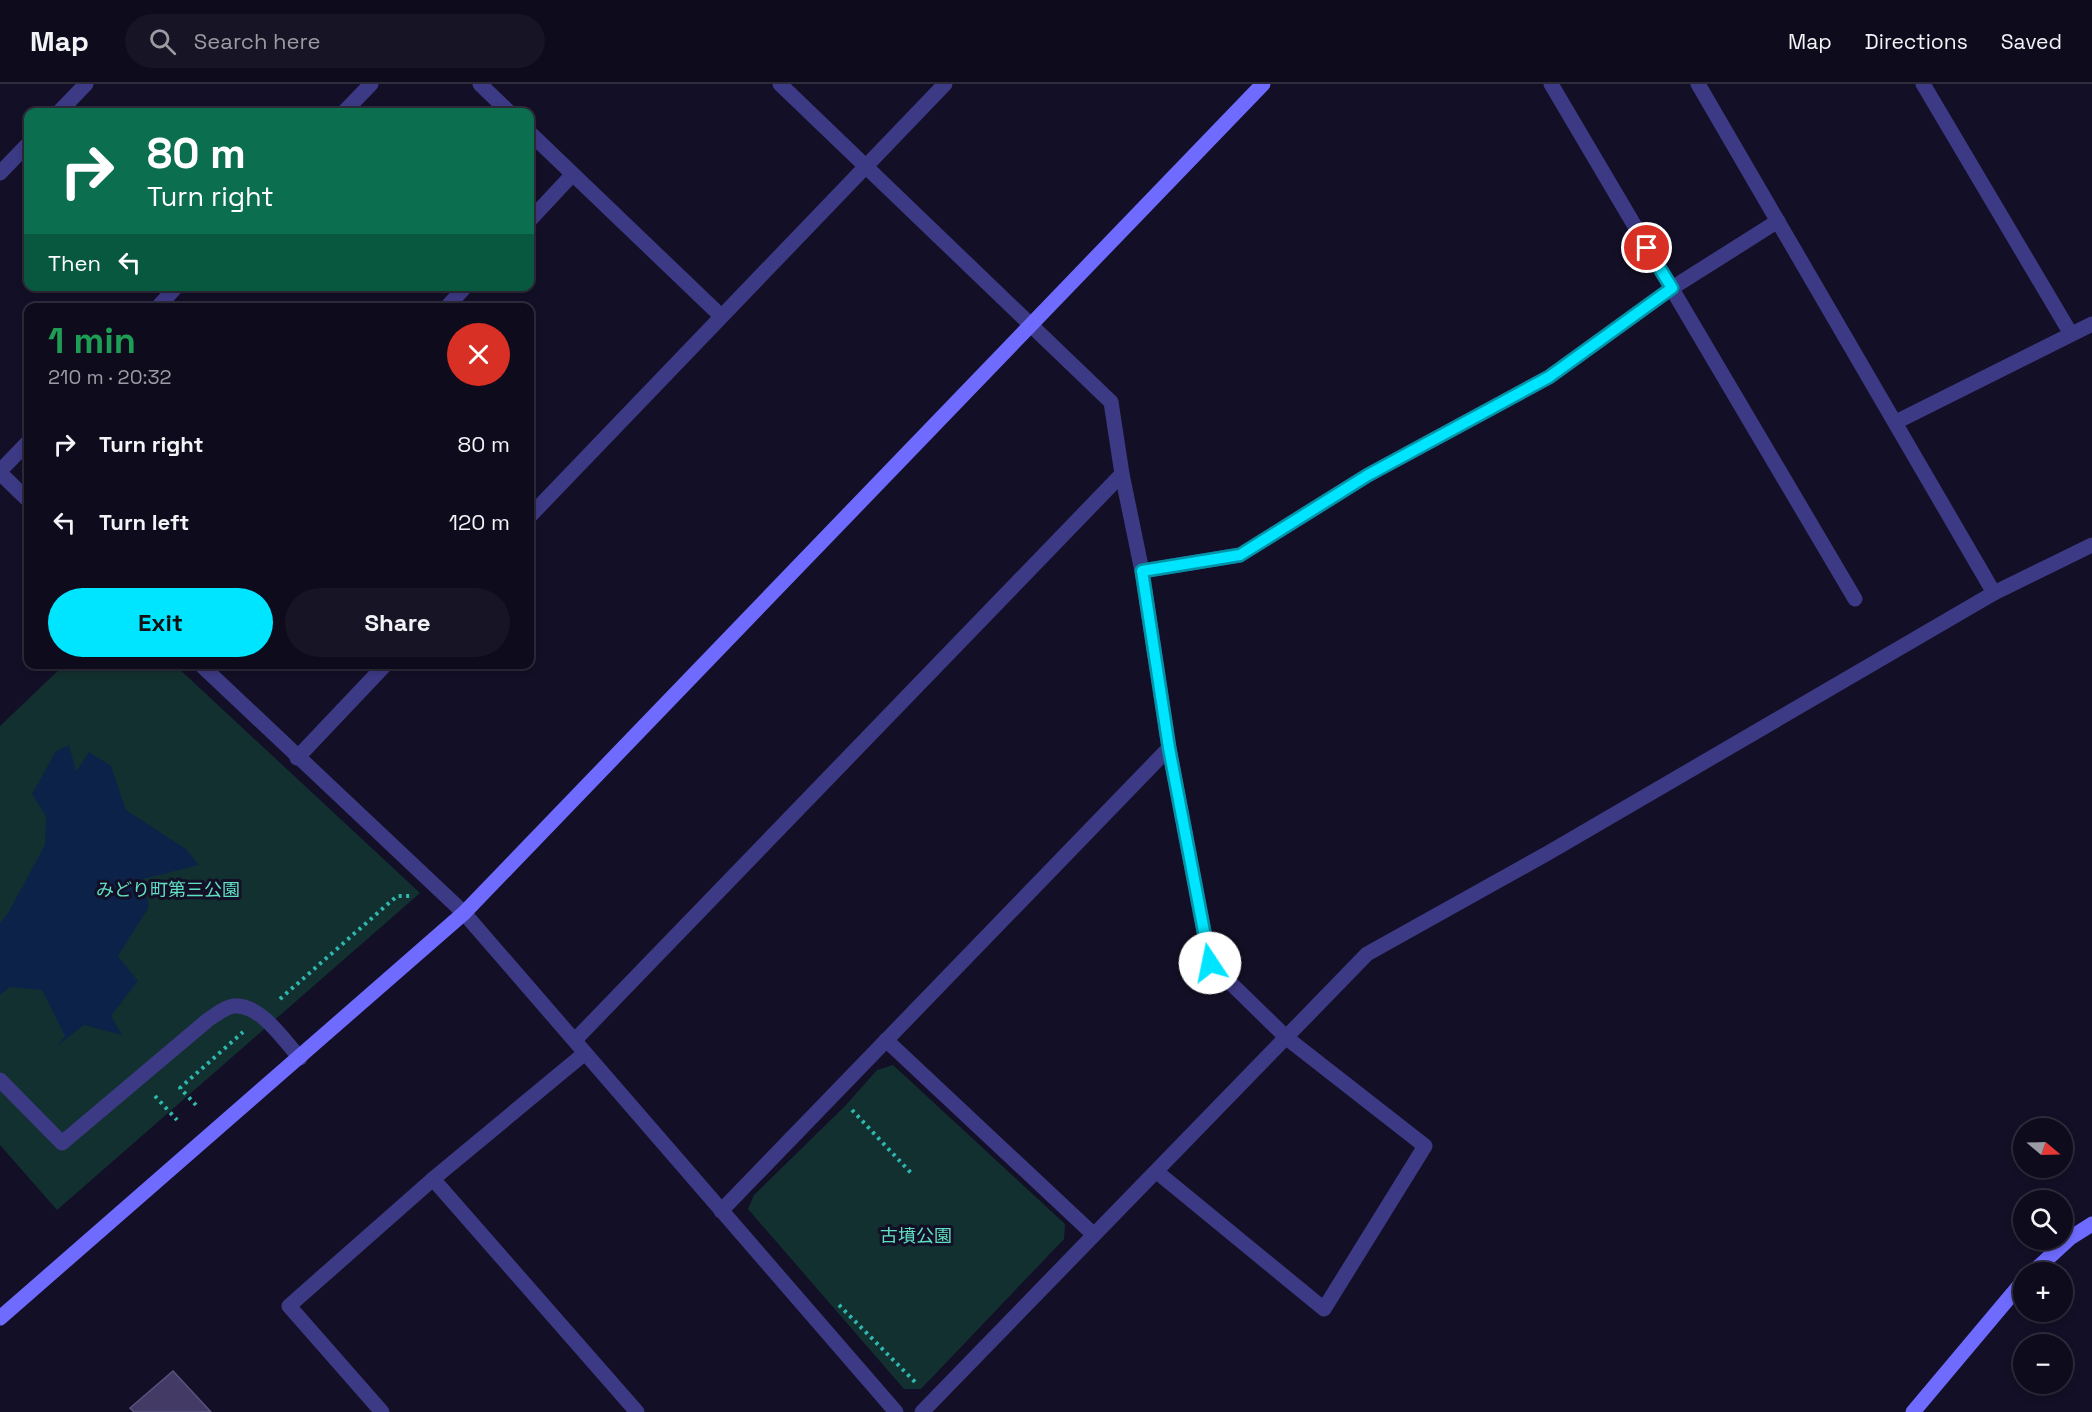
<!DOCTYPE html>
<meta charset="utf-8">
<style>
:root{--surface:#0e0b1c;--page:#171425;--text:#f1f3f6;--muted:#9b9ba3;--line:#2e2b3b;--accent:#00e5ff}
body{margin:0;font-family:"Space Grotesk","Noto Sans JP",sans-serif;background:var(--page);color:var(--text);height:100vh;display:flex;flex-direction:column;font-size:22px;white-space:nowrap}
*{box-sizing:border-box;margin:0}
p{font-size:20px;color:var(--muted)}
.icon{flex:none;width:33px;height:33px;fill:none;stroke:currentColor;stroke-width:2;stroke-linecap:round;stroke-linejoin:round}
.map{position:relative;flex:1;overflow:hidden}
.side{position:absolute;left:24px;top:219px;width:510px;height:366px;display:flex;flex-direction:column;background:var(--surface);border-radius:12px;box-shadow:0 3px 9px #0003,0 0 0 2px var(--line)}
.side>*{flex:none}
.banner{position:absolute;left:24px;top:24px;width:510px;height:183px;border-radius:12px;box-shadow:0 3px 9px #0003,0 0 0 2px var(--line);background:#0b6e4f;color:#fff;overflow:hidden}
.needle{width:39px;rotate:109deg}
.buttons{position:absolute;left:2013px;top:1034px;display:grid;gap:12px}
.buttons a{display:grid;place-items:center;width:60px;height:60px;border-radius:50%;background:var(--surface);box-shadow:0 3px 9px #0003,0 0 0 2px var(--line);font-size:30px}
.pin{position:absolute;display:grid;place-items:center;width:51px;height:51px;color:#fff;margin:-26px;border:3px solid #fff;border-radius:50%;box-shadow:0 2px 6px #0007}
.me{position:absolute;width:66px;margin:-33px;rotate:349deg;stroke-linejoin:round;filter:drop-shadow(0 0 4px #0008)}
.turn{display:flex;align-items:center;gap:21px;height:126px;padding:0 24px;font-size:27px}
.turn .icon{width:78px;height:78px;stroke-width:2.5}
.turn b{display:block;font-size:42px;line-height:51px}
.then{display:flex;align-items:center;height:57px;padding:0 24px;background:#0003;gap:12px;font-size:22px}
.round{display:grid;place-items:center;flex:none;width:63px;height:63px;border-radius:32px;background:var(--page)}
.overview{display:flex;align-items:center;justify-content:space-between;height:102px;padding:0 24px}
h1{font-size:36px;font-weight:600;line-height:45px;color:#1e9e55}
.cta{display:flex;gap:12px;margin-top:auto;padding:12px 24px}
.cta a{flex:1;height:69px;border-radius:36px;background:var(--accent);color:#111;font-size:24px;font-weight:600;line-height:69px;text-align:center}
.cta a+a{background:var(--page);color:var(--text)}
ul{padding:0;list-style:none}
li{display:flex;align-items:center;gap:18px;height:78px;padding:0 24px}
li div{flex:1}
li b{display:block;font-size:22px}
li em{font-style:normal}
header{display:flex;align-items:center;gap:36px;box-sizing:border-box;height:84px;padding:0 30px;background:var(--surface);border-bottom:2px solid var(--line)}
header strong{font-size:28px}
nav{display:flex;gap:33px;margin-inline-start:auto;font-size:21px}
.search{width:420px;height:54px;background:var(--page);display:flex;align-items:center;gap:15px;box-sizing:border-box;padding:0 21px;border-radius:33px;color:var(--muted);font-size:22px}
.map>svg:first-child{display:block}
</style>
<header>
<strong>Map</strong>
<div class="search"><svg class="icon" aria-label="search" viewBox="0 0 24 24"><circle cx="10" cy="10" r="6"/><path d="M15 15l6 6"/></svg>Search here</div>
<nav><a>Map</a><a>Directions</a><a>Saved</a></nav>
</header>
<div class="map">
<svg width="2092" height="1328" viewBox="0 0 2092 1328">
<rect width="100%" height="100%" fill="#130f26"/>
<!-- green -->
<g fill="#12302f">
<polygon points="64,581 175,581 420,809 57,1126 0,1061 0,642"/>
<polygon points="893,981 1065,1140 1064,1155 921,1305 904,1305 748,1125 754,1111 846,1021 877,986"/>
</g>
<!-- water -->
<polygon fill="#0c2248" points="69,661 76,688 89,668 111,682 126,726 186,765 199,781 143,795 149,823 118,872 138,897 111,932 122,951 84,941 58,961 65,952 42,906 10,903 0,911 0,839 8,829 45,761 46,732 32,710 56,667"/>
<!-- building -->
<polygon fill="#433a66" stroke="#5a527e" stroke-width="1.5" points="173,1287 211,1328 134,1328 130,1324"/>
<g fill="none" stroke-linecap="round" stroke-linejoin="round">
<!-- path -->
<g stroke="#2fb8b0" stroke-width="4" stroke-dasharray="3 4.5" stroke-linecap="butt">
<polyline points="280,915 397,812 410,812"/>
<polyline points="155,1012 177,1036"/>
<polyline points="196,1021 180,1004 243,948"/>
<polyline points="852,1026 911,1089"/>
<polyline points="839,1221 916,1299"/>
</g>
<!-- lane -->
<g stroke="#3d3a85" stroke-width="15">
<polyline points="1551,0 1855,515"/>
<polyline points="1142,487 1240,471 1368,391 1549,293 1672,204 1778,137"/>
<path d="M 0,996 L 62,1059 L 209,935 C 217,930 225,923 234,922 C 261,920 284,957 300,974"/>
</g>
<!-- street -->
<g stroke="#3d3a85" stroke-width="15">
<polyline points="480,0 509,28"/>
<polyline points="780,0 1111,318 1122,390 1142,487 1169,664 1210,879 1288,955 1425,1062 1324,1225 1157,1088"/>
<polyline points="1698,0 1994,509"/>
<polyline points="1923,0 2071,250"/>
<polyline points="59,28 86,0"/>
<polyline points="344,28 371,0"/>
<polyline points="530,49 721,232"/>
<polyline points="0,89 28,60"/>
<polyline points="530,136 572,91"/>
<polyline points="157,224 177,202"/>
<polyline points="446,224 466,202"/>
<polyline points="1896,338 2092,240"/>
<polyline points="0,387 28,358"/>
<polyline points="0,389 28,416"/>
<polyline points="530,432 945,0"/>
<polyline points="200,580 464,829 896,1328"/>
<polyline points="297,674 386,580"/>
<polyline points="575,956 1122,390"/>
<polyline points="886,956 1093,1150"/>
<polyline points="585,969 433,1095 637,1328"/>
<polyline points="721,1127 1169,664"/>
<polyline points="382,1328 289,1222 433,1095"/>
<polyline points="922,1328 1367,870 1548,769 1994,509 2092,461"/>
</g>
<!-- secondary -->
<g stroke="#6f6bff" stroke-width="15">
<polyline points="2033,1188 2070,1154 2092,1140"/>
<polyline points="0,1234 464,829 1263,0"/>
<polyline points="1913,1328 2024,1196"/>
</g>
</g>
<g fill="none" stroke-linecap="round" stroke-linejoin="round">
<defs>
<polyline id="route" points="1210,879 1169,664 1142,487 1240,471 1368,391 1549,293 1672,204 1647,164"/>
</defs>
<!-- route casing -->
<use href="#route" stroke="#0095a6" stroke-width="15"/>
<!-- route -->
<use href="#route" stroke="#00e5ff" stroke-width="10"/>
</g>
<g text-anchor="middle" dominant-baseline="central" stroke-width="6" stroke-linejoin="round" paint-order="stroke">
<!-- park labels -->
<g font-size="18" fill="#5fe0c0" stroke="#130f26">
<text x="168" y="805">みどり町第三公園</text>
<text x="916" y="1151">古墳公園</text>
</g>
</g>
</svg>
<div class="buttons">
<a><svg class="needle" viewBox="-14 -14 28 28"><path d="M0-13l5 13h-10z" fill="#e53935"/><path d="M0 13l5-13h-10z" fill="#9b9ba3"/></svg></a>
<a><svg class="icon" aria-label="search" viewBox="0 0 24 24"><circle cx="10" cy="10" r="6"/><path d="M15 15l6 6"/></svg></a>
<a>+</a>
<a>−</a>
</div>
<div class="pin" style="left:1647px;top:164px;background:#d93025"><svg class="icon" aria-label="arrive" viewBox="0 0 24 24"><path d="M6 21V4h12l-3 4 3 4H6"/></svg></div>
<svg class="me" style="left:1210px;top:879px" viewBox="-20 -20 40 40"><circle r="19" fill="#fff"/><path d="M0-13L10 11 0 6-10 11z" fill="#00e5ff"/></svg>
<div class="banner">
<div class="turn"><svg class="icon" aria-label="right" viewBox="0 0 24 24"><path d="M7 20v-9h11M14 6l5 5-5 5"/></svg><div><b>80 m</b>Turn right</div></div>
<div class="then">Then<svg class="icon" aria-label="left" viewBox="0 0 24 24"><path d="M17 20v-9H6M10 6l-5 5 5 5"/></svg></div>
</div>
<section class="side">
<div class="overview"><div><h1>1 min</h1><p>210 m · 20:32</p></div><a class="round" style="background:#d93025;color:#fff"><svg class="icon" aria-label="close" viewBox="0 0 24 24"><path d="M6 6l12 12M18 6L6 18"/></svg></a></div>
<ul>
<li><svg class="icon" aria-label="right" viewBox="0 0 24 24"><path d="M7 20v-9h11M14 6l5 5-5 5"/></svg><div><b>Turn right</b></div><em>80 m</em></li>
<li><svg class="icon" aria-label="left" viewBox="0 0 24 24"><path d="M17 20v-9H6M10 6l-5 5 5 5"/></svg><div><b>Turn left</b></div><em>120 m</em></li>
</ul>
<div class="cta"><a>Exit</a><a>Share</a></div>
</section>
</div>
